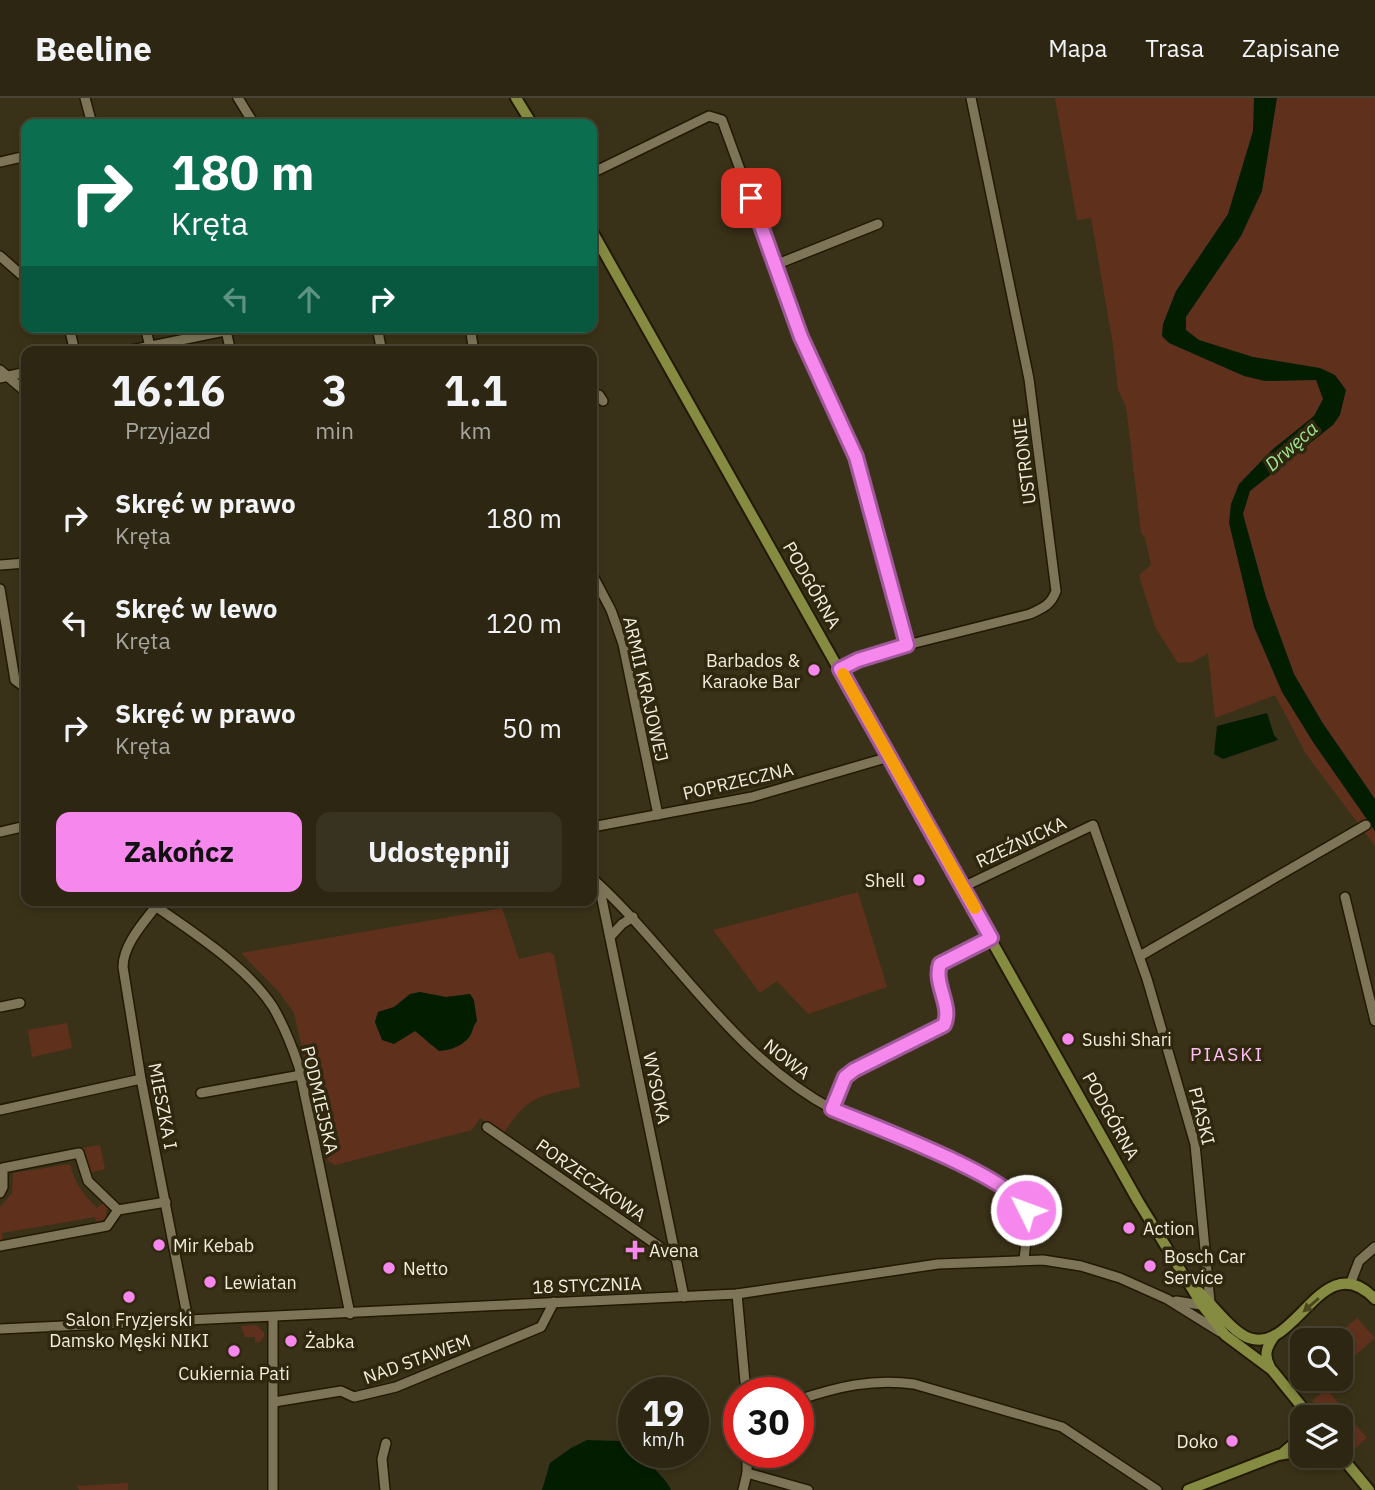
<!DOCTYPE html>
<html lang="pl">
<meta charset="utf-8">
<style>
:root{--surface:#2c2612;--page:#383220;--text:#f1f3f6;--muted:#a6a59f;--line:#484332;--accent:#f688ed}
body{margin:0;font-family:"IBM Plex Sans",sans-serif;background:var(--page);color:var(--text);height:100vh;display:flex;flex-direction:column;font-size:26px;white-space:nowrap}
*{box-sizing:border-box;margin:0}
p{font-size:23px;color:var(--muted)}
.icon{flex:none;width:38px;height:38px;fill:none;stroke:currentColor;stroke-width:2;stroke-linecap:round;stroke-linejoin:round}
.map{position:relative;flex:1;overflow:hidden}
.drawer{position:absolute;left:21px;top:248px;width:576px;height:560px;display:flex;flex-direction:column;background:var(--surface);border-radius:14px;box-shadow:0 4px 10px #0003,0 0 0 2px var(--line)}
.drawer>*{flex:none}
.banner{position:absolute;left:21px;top:21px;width:576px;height:214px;border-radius:14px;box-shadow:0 4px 10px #0003,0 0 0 2px var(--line);background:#0b6e4f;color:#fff;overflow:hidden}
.fabs{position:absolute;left:1290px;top:1230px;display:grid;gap:14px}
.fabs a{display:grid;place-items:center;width:63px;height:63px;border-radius:14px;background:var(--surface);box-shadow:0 4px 10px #0003,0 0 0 2px var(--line);font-size:35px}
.speed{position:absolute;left:618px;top:1279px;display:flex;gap:14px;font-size:35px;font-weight:700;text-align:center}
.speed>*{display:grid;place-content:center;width:91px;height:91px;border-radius:50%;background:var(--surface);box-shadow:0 4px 10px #0003,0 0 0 2px var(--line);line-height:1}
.speed small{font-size:18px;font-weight:400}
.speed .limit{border:10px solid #d22;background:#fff;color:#111}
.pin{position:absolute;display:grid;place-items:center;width:60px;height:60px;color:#fff;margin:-30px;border-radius:14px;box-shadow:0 4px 10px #0006}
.me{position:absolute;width:77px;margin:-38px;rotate:312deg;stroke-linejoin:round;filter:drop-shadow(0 0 5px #0008)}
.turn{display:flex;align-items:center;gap:24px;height:147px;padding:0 35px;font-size:32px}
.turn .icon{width:91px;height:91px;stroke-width:2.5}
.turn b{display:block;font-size:49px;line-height:60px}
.lanes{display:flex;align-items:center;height:66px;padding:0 35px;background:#0003;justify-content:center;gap:35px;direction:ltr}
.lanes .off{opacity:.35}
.eta{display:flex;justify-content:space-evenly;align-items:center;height:119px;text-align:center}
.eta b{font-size:42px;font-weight:700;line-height:49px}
.action{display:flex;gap:14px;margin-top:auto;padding:14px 35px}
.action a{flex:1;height:80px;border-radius:14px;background:var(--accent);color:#111;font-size:28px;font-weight:700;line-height:80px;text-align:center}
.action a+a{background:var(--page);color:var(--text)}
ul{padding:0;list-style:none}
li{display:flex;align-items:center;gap:21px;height:105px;padding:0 35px}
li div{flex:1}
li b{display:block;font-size:26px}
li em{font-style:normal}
header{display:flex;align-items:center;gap:42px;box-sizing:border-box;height:98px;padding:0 35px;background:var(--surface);border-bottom:2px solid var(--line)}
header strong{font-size:33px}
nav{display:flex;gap:38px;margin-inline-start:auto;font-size:24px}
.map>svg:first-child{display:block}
</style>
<header>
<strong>Beeline</strong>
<nav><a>Mapa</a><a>Trasa</a><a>Zapisane</a></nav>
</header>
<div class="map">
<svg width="1375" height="1392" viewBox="0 0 1375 1392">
<rect width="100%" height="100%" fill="#3a3218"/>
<!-- green -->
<g fill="#5f311d" fill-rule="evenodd">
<polygon points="1055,0 1375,0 1375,748 1306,656 1275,597 1215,620 1208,555 1193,564 1178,565 1155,529 1139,477 1151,467 1145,440 1141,434 1126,308 1118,292 1113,246 1091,120 1077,122"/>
<polygon points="858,794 887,889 808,916 777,883 760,895 713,832"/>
<path d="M 502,810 L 519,861 L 550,854 L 554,857 L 580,989 C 539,998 527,998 504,1035 L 480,1020 L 472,1032 L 335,1067 L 328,1063 L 294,915 L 279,894 L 241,855 ZM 419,894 L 446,899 L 470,896 L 470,938 L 451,952 L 430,947 L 423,937 L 415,933 L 408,937 L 378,933 L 375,924 L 378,914 L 394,909 Z"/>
<polygon points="67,925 72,950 32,959 28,932"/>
<polygon points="100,1047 105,1071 88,1075 82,1050"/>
<path d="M 70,1066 C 74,1085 84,1097 97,1110 L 103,1105 L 107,1110 L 106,1120 L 97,1125 L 95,1119 L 2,1135 L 3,1142 L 0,1143 L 0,1109 L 12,1095 L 13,1075 Z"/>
<polygon points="1357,1220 1375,1240 1341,1270 1340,1242 1331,1242"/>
<polygon points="257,1227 265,1236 260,1244 255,1244 255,1239 245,1239 241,1228"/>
<polygon points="1324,1293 1329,1294 1342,1309 1331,1319 1326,1319 1312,1303"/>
<polygon points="1347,1317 1367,1340 1352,1353 1341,1339 1341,1321"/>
<polygon points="128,1385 128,1392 79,1392 77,1388"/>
</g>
<!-- water -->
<g fill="#031d01">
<polygon points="1254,0 1277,0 1262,93 1241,138 1186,219 1186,232 1199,242 1253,259 1320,270 1335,277 1346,292 1340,317 1333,327 1250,393 1243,416 1266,499 1294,576 1322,624 1375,701 1375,733 1313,644 1282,594 1254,529 1229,425 1231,406 1239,386 1273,351 1314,318 1323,301 1316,282 1265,283 1244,278 1169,245 1162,238 1163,226 1176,193 1228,116 1253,33"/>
<polygon points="1267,615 1274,637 1278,642 1223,661 1214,656 1217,628"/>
<path d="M 420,894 L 446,899 L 470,896 L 474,902 L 477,923 C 473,928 473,933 470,938 C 463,948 450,952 439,953 L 415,933 L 394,946 L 382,942 L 375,924 L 378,914 L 394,909 L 410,896 Z"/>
<path d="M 633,1340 L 634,1354 L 652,1355 L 650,1364 C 656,1375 666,1380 671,1392 L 542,1392 L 550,1365 L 571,1350 L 587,1342 L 620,1343 Z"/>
</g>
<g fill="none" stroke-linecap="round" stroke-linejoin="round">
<defs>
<g id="minor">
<polyline points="85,0 92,26"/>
<polyline points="238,0 254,26"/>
<polyline points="0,64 26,58"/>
<polyline points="592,75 709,18 722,22 801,239 856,359 907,547"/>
<polyline points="0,158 26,181"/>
<polyline points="775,167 878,126"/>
<polyline points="69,229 75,254"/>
<polyline points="145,229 150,248"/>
<polyline points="377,229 382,254"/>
<polyline points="470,229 474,254"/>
<polyline points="226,233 231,254"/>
<polyline points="122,254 244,229"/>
<polyline points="0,272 26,294"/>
<polyline points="0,280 26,274"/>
<polyline points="592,298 599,297 603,303"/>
<polyline points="0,467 26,465"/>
<polyline points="592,476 611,512 623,546 658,717"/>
<polyline points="0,491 15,582 23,588 26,587"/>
<path d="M 840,571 L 858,562 L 907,547 L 1030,516 C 1043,510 1051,507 1056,493 L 1029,281 L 971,0"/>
<polyline points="592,729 752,699 889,659"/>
<polyline points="0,734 26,728"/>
<path d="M 592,780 C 674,854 731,957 832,1011 C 864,1024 1013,1082 1025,1108 C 1030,1118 1025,1150 1024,1162"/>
<polyline points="599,787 684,1199"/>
<polyline points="963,789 1093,727 1147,881 1195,1046 1210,1204"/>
<polyline points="1345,799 1375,923"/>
<path d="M 148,803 C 188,831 247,868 273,909 C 284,928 292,948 299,969 L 350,1216"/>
<path d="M 160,803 C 147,821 123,845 123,869 L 141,981 L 188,1222"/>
<polyline points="610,839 622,826 633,819"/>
<polyline points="1140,858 1366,727"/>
<polyline points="0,909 20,905"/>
<polyline points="201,995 301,977"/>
<path d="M 832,1011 L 845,979 L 854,972 L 944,927 C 953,907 933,886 940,866 L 991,840"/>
<polyline points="0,1012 141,981"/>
<polyline points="487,1029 677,1161"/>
<polyline points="0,1095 3,1089 3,1070 79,1055 88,1083 118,1112"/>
<polyline points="0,1148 107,1128 118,1112 166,1104"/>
<polyline points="1351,1184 1359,1163 1375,1149"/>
<polyline points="737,1196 746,1295"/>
<polyline points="1176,1203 1207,1208"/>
<polyline points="0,1231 737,1196 938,1166 1043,1162 1081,1168 1120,1180 1167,1201 1220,1234"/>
<path d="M 798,1302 C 837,1289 873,1280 914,1286 L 1062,1329 L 1157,1392"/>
<polyline points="274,1304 341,1293 354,1299 396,1289 541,1229 554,1204"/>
<polyline points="747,1375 808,1392"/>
<polyline points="273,1392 273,1219"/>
<polyline points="385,1392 382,1361 386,1345"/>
<polyline points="743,1392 747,1375 747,1354"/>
</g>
<g id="major">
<polyline points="516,0 532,26"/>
<polyline points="592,133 1138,1103 1202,1207 1225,1237 1272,1272 1311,1320"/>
<path d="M 1198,1193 C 1213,1207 1232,1234 1249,1240 C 1296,1257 1322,1146 1375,1201"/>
<path d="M 1270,1269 C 1263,1257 1267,1248 1275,1237"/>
<polyline points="1284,1354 1298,1342 1302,1334"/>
<polyline points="1340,1357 1369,1392"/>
<polyline points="1188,1392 1278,1357 1302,1353"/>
</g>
</defs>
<!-- minor casing -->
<use href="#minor" stroke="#211902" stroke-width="12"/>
<!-- major casing -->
<use href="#major" stroke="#211902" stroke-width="14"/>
<!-- minor -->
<use href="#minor" stroke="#7e7559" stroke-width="9"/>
<!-- major -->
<use href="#major" stroke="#858b41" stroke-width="10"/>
</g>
<!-- one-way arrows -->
<defs><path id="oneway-solid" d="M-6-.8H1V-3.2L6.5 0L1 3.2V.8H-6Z" transform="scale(1.75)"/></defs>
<use fill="#4a461d" href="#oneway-solid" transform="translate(1311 1207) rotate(139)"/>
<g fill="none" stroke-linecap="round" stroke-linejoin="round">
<defs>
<path id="route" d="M 751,100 L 801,239 L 856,359 L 907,547 L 858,562 L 840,571 L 991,840 L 940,866 C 933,886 953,908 944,927 L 854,972 L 845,979 L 832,1011 C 867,1026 1015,1080 1026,1112"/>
</defs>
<!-- route casing -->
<use href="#route" stroke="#a0589a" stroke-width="18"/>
<!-- route -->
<use href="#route" stroke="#f688ed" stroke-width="12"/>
<!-- slow -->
<polyline stroke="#f59e0b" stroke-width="12" points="843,576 975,810"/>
</g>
<!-- markers -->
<g fill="#f688ed" stroke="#30280e" stroke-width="2.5">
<circle cx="814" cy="572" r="7"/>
<circle cx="919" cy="782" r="7"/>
<circle cx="1068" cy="941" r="7"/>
<circle cx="1129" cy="1130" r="7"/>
<circle cx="159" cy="1147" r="7"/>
<path d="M631.5 1141.5h7v7h7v7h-7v7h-7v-7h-7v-7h7z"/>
<circle cx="1150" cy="1168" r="7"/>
<circle cx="389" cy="1170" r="7"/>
<circle cx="210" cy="1184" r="7"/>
<circle cx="129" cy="1199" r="7"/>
<circle cx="291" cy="1243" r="7"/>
<circle cx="234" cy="1253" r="7"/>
<circle cx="1232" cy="1343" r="7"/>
</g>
<g text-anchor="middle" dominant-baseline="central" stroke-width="7" stroke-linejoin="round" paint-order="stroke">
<!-- street labels -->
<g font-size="18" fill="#f1ecdd" stroke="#30280e">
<text transform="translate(1024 363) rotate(-97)">USTRONIE</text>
<text transform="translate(812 487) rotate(60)">PODGÓRNA</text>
<text transform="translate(646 591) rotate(77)">ARMII KRAJOWEJ</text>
<text transform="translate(738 683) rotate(-13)">POPRZECZNA</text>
<text transform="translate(1021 744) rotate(-25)">RZEŹNICKA</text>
<text transform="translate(787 961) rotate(38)">NOWA</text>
<text transform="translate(657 990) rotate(78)">WYSOKA</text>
<text transform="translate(320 1002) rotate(77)">PODMIEJSKA</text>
<text transform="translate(163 1008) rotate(79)">MIESZKA I</text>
<text transform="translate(1111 1018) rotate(61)">PODGÓRNA</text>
<text transform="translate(1202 1018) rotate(76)">PIASKI</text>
<text transform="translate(591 1082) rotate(35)">PORZECZKOWA</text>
<text transform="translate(587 1187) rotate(-2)">18 STYCZNIA</text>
<text transform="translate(417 1261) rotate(-20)">NAD STAWEM</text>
</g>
<!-- poi labels -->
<g font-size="18" fill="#f1ecdd" stroke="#30280e" text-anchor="start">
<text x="800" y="562" text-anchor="end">Barbados &amp;<tspan x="800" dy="21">Karaoke Bar</tspan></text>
<text x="905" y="782" text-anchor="end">Shell</text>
<text x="1082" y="941">Sushi Shari</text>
<text x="1143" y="1130">Action</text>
<text x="173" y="1147">Mir Kebab</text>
<text x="649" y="1152">Avena</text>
<text x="1164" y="1158">Bosch Car<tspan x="1164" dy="21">Service</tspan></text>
<text x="403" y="1170">Netto</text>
<text x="224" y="1184">Lewiatan</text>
<text x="129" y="1221" text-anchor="middle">Salon Fryzjerski<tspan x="129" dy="21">Damsko Męski NIKI</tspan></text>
<text x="305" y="1243">Żabka</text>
<text x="234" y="1275" text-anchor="middle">Cukiernia Pati</text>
<text x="1218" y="1343" text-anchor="end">Doko</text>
</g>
<!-- water labels -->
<g font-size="19" font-style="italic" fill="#9de792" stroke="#30280e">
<text transform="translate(1291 348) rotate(-42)">Drwęca</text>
</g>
<!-- neighbourhood labels -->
<g font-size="19" letter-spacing="2" fill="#fec0f7" stroke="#30280e">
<text x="1227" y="956">PIASKI</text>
</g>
</g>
</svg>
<div class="fabs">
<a><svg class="icon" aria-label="search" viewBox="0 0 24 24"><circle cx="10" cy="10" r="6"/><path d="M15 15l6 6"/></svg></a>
<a><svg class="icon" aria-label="layers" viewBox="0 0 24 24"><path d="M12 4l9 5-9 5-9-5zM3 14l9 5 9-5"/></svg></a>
</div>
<div class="speed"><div>19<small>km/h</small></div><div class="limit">30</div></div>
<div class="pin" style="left:751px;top:100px;background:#d93025"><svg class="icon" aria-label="arrive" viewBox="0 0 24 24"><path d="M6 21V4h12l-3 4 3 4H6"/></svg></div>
<svg class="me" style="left:1026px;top:1112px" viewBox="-20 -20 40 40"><circle r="17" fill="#f688ed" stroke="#fff" stroke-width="3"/><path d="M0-11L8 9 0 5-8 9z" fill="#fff"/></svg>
<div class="banner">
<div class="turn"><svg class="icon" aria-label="right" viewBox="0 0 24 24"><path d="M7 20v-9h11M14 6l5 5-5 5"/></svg><div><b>180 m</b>Kręta</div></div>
<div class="lanes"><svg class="icon off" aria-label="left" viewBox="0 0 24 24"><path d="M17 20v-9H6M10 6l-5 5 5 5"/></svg><svg class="icon off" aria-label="ahead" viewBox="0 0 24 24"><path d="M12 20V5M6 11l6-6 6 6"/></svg><svg class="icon" aria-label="right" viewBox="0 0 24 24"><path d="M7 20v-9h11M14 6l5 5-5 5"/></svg></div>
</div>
<section class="drawer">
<div class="eta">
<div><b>16:16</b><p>Przyjazd</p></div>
<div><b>3</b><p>min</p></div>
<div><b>1.1</b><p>km</p></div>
</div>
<ul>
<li><svg class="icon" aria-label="right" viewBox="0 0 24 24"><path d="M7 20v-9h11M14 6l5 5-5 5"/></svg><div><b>Skręć w prawo</b><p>Kręta</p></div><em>180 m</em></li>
<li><svg class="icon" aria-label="left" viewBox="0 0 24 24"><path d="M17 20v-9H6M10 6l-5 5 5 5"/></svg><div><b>Skręć w lewo</b><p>Kręta</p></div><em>120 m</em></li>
<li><svg class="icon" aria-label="right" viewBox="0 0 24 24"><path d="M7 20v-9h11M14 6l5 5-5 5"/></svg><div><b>Skręć w prawo</b><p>Kręta</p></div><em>50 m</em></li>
</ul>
<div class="action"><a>Zakończ</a><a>Udostępnij</a></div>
</section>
</div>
